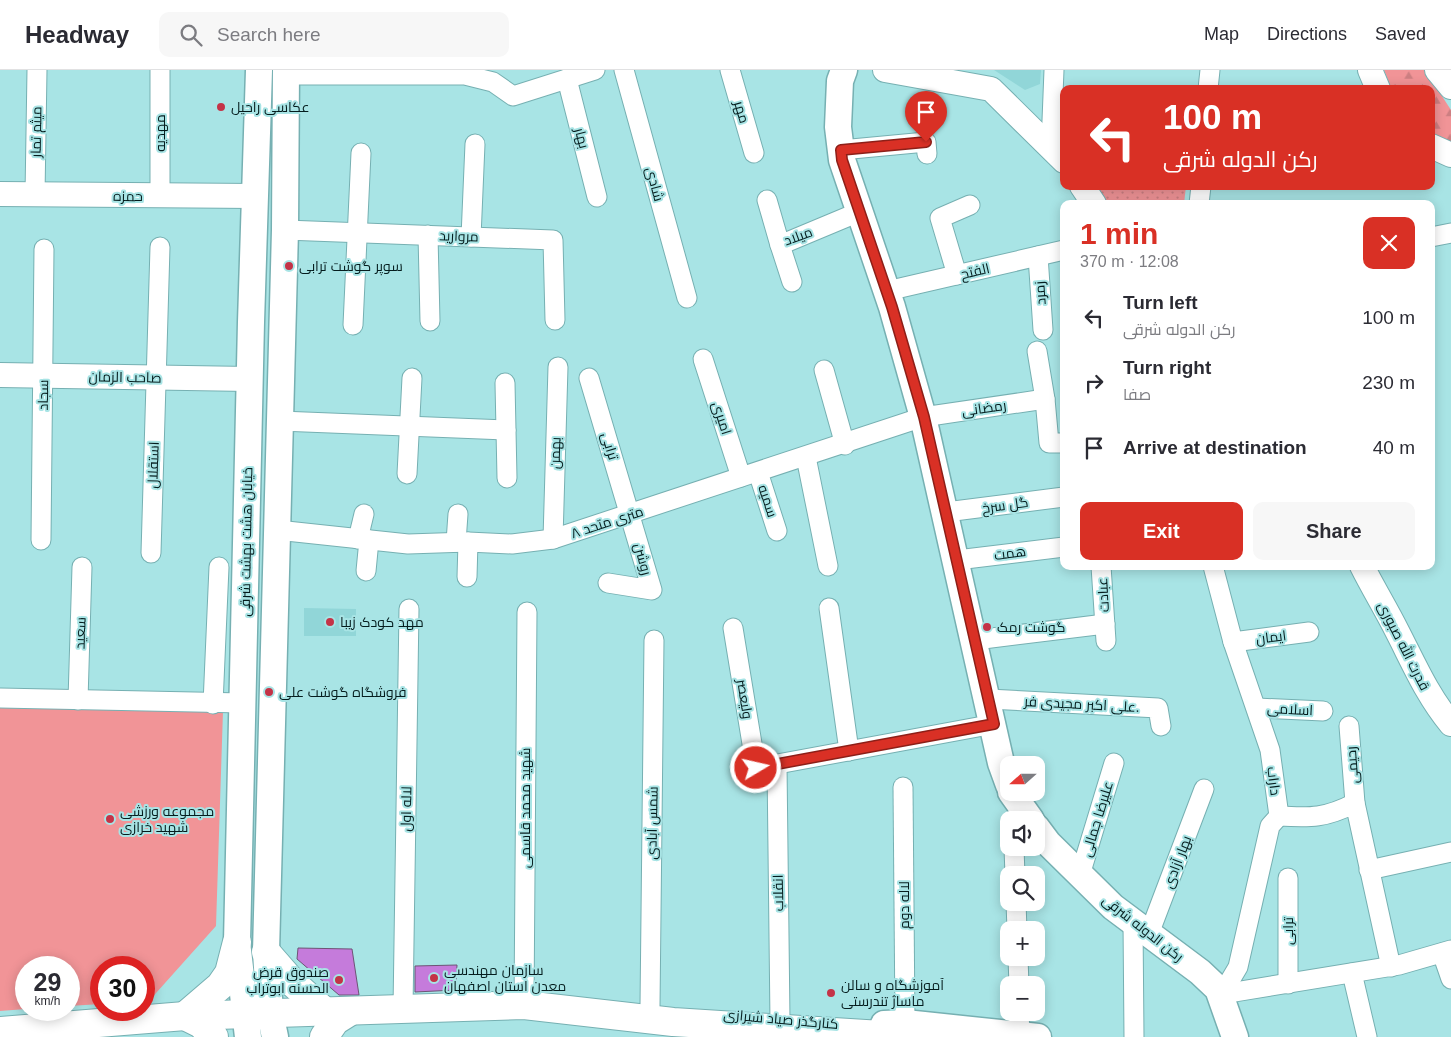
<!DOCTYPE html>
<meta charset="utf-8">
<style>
:root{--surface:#fff;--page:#f7f7f7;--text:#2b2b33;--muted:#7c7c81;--line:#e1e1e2;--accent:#d93025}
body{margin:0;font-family:Arial,Cairo,sans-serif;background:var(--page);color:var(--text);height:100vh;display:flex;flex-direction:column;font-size:19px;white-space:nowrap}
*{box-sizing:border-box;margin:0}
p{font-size:16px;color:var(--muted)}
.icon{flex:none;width:28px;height:28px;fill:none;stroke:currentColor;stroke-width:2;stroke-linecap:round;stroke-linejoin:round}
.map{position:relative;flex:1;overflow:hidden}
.sheet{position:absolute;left:1060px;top:130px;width:375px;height:370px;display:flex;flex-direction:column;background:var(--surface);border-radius:10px;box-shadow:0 2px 12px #0003}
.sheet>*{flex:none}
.banner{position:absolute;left:1060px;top:15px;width:375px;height:105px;border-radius:10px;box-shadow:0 2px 12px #0003;background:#d93025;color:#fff;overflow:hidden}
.needle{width:32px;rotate:249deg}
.controls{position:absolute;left:1000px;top:686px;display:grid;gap:10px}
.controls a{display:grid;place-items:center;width:45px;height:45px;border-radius:10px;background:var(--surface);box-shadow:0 2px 12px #0003;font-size:25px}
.speed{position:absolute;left:15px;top:886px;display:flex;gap:10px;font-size:25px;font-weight:700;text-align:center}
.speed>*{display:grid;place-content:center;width:65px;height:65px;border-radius:50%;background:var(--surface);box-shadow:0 2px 12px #0003;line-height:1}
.speed small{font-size:12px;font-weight:400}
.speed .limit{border:8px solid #d22;background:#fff;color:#111}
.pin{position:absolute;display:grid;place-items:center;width:42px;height:42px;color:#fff;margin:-51px -21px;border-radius:50% 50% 50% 0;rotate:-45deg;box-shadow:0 0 5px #0007}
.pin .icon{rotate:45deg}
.me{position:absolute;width:55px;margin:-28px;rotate:81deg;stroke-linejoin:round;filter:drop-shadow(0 0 4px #0008)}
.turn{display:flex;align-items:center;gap:18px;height:105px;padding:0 20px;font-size:22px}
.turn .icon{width:65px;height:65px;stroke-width:2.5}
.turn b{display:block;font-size:35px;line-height:42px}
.round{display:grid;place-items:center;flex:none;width:52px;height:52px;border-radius:10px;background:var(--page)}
.summary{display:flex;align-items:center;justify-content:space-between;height:85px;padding:0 20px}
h1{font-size:30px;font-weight:800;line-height:38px;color:var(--accent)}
.primary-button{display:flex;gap:10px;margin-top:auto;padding:10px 20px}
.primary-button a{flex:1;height:58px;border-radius:10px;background:var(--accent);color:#fff;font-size:20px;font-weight:800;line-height:58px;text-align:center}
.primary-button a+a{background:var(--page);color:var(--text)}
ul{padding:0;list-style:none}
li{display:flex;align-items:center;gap:15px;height:65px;padding:0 20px}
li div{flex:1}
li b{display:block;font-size:19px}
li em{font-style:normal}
header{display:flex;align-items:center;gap:30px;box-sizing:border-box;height:70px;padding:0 25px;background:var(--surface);border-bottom:1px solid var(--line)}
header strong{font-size:24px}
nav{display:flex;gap:28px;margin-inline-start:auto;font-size:18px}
.search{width:350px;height:45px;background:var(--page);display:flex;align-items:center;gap:12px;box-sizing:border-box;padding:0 18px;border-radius:10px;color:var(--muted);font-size:19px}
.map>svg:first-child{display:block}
</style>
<header>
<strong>Headway</strong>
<div class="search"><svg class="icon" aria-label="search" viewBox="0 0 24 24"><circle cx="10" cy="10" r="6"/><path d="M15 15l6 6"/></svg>Search here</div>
<nav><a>Map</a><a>Directions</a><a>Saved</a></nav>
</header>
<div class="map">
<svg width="1451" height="967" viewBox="0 0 1451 967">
<defs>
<pattern id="forest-firs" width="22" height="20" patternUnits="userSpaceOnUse" patternTransform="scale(1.25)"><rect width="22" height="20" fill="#f19497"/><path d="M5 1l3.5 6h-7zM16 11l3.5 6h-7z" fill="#cd7f82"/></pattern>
<pattern id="park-dots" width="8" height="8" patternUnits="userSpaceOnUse" patternTransform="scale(1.25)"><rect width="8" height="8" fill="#f19497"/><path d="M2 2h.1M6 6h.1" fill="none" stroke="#cd7f82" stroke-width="1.8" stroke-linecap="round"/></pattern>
</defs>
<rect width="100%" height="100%" fill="#a8e4e5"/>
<!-- built -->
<g fill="#91d6d8">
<polygon points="994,0 1041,0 1040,14 1025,20"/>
<polygon points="304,538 356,539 356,566 304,566"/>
</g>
<!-- green -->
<polygon fill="#f19497" points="0,638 223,641 216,856 148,932 144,932 144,898 101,898 101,934 69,936 69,898 26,898 26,939 0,941"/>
<!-- forest -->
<polygon fill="url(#forest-firs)" points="1384,0 1425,0 1451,40 1451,74 1431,64 1431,19 1391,19"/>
<!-- park -->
<polygon fill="url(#park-dots)" points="1089,116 1186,116 1184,134 1103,134"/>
<!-- building -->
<g fill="#c57bdb" stroke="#6d5475">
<polygon points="298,878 352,879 359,925 339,925 297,889"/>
<polygon points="457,895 456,920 415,922 415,896"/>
</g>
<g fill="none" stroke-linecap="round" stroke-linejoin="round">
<defs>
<g id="minor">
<polyline points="624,0 687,228"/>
<polyline points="730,0 754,83"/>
<polyline points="285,5 465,5 493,12 513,26 595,0"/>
<polyline points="567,9 597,127"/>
<polyline points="1208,19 1210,0"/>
<polyline points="1051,76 1054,0"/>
<polyline points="841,80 926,72 927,84"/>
<polyline points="35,125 37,0"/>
<polyline points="160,126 160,0"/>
<polyline points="767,130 780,175 859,142"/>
<polyline points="1199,134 1201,116"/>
<polyline points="285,160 553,170 555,250"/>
<polyline points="428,165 430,251"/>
<polyline points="471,167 475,74"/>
<polyline points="1431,167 1451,163"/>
<polyline points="780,175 792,212"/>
<polyline points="1038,186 1043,260"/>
<polyline points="957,205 940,148 970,135"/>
<polyline points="887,221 1064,180"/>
<polyline points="353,255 361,83"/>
<polyline points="1037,281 1045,329 1049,373 1064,373"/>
<polyline points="703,289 741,407"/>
<polyline points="824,300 845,375"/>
<polyline points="589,308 652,520 608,513"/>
<polyline points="505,313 507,408"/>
<polyline points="280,351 506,360"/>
<polyline points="806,387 828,496"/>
<polyline points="758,402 777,461"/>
<polyline points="407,404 412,308"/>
<polyline points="946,442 1064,427"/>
<polyline points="277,460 408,474 468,472 512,474 553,469 923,347 1045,329"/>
<polyline points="358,469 364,444"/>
<polyline points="553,469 558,297"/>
<polyline points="41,470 44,179"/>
<polyline points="456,472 458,444"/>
<polyline points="151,483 160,177"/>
<polyline points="957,490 1064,477"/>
<polyline points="1101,496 1106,571"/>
<polyline points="1213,496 1233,572 1270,680 1279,746 1270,756 1238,897 1222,924"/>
<polyline points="366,501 369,470"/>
<polyline points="467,507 468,472"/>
<polyline points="829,538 849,681"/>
<polyline points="733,558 756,698 994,654"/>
<polyline points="975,570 1105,554"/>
<polyline points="1233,572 1309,562"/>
<polyline points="0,628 243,633"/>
<polyline points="988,629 1158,638 1161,656"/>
<polyline points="78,630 82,497"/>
<polyline points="213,634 219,497"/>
<polyline points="1257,638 1323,641"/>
<polyline points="1349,656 1355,733"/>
<polyline points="777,695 780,951"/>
<polyline points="903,717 905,953"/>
<path d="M 1279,746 C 1311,748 1326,748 1355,733 L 1391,897"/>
<polyline points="1014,778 1015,805"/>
<polyline points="1369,800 1451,782"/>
<polyline points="1080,805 1114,693"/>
<polyline points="1288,808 1288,914"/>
<polyline points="1016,832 1017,860"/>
<polyline points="1133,852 1134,967"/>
<polyline points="1149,864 1204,719"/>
<polyline points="1442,883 1451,909"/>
<polyline points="1018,888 1019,915"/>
<polyline points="1352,903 1367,967"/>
<polyline points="1222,924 1399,895 1451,880"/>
<polyline points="524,935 527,542"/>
<polyline points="650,936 654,570"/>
<polyline points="403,939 409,539"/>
<polyline points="1019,942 1020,965"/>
</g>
<g id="tertiary">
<polyline points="885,0 991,19 1064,91"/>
<polyline points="1370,0 1378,19"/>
<polyline points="1437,0 1451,17"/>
<polyline points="1431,76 1451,85"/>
<polyline points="1082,116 1094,134"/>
<polyline points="0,124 255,126"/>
<polyline points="0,305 249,309"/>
<path d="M 1362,496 C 1373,518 1386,539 1397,561 C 1414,594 1427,625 1451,654"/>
</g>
<g id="secondary">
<polyline points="844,0 840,11 838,57 842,90 892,237 923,347 1001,693 1009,715"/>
<polyline points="1011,722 1031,750"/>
<polyline points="1036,757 1048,773 1113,837 1200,902 1218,919 1235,967"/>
<polyline points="884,954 905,953 1038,967"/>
<polyline points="248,967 237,872 251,252 259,0"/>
<polyline points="275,967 270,943 266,882 285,160 286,0"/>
</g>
<g id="trunk">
<polyline points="266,882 293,913 324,941"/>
<polyline points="0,961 185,946 524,935 673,952 914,967"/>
<polyline points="214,967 201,954 185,946 220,916 229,903 237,872"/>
<polyline points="324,967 335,951 351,941"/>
</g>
</defs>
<!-- minor casing -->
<use href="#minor" stroke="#76b0b2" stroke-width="21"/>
<!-- tertiary casing -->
<use href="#tertiary" stroke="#76b0b2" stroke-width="26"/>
<!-- secondary casing -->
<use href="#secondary" stroke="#76b0b2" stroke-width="29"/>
<!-- trunk casing -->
<use href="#trunk" stroke="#76b0b2" stroke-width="30"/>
<!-- minor -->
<use href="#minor" stroke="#fff" stroke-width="19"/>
<!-- tertiary -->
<use href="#tertiary" stroke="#fff" stroke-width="24"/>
<!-- secondary -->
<use href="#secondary" stroke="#fff" stroke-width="26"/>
<!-- trunk -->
<use href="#trunk" stroke="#fff" stroke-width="28"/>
</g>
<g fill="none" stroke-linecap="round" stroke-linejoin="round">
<defs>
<polyline id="route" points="756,698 994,654 924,347 892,237 842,90 841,80 926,72"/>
</defs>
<!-- route casing -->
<use href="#route" stroke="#8d1f18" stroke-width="12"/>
<!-- route -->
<use href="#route" stroke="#d93025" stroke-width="9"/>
</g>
<!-- markers -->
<g fill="#c43347" stroke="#a8e4e5" stroke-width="2">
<circle cx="221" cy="37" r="5"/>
<circle cx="289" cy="196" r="5"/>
<circle cx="330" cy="552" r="5"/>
<circle cx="987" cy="557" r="5"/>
<circle cx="269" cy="622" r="5"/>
<circle cx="110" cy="749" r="5"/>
<circle cx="434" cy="908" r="5"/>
<circle cx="339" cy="910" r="5"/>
<circle cx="831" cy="923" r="5"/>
</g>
<g text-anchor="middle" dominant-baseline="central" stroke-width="4" stroke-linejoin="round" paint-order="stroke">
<!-- poi labels -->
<g font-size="14" fill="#051d1e" stroke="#a8e4e5" text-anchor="start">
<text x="231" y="37">عکاسی راحیل</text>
<text x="299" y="196">سوپر گوشت ترابی</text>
<text x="340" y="552">مهد کودک زیبا</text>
<text x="997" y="557">گوشت رمک</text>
<text x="279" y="622">فروشگاه گوشت علی</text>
<text x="120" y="741">مجموعه ورزشی<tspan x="120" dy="16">شهید خرازی</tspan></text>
<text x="444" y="900">سازمان مهندسی<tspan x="444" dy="16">معدن استان اصفهان</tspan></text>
<text x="329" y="902" text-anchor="end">صندوق قرض<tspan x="329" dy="16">الحسنه ابوتراب</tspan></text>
<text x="841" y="915">آموزشگاه و سالن<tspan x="841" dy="16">ماساژ تندرستی</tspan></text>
</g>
<!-- street labels -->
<g font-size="14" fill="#051d1e" stroke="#a8e4e5">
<text transform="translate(742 42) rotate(74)">مهر</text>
<text transform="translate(36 62) rotate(-89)">میثم تمار</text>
<text transform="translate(160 63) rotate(-90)">مهدیه</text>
<text transform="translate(582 68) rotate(75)">بهار</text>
<text transform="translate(655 114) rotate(75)">شادی</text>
<text transform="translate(128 126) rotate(1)">حمزه</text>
<text transform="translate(459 166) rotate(2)">مروارید</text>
<text transform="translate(798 166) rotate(-20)">میلاد</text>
<text transform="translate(975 201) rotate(-13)">الفتح</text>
<text transform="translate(1040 223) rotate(-94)">زمرد</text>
<text transform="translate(125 307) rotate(1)">صاحب الزمان</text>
<text transform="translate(43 325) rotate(-89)">سجاد</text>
<text transform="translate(984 338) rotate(-8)">رمضانی</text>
<text transform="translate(722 348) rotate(72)">امیری</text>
<text transform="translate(610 376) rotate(73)">ترابی</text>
<text transform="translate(555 383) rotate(-88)">بهمن</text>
<text transform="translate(153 395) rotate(-88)">استقلال</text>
<text transform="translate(768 431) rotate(72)">سمیه</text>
<text transform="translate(1005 435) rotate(-8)">گل سرخ</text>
<text transform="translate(607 452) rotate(-18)">۸ متری متحد</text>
<text transform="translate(246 472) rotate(-89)">خیابان هشت بهشت شرقی</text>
<text transform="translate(1010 483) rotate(-7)">همت</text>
<text transform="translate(643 489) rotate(75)">روشن</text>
<text transform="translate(1103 525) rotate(-93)">عبادت</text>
<text transform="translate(80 563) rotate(-88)">سعید</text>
<text transform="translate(1271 567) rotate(-7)">ایمان</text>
<text transform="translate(1404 576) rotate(63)">قدرت الله صبوری</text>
<text transform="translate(745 629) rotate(81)">ولیعصر</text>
<text transform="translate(1082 634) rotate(3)">علی اکبر مجیدی فر.</text>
<text transform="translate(1290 639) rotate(3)">اسلامی</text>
<text transform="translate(1352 695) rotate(-94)">رحیمی</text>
<text transform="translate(1274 711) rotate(83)">داراب</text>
<text transform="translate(525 738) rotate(-90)">شهید محمد قاسمی</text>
<text transform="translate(406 739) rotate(-89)">لاله اول</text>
<text transform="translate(1097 749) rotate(-73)">علیرضا جمالی</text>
<text transform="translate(652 753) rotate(-89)">شمس آبادی</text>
<text transform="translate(1177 792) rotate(-69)">بهار آزادی</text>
<text transform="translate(778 823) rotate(-91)">انقلاب</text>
<text transform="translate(904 835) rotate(-90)">لاله دوم</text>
<text transform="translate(1143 858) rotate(38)">رکن الدوله شرقی</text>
<text transform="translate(1288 861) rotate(-90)">ترابی</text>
<text transform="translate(781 949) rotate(5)">کنارگذر صیاد شیرازی</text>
</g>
</g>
</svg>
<div class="controls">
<a><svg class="needle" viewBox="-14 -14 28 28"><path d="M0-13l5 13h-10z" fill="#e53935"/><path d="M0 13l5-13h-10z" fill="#7c7c81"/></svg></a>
<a><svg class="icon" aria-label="sound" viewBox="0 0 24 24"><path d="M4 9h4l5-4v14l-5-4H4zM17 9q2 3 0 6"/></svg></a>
<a><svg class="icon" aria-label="search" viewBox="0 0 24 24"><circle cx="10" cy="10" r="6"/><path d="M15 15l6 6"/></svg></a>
<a>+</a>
<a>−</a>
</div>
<div class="speed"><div>29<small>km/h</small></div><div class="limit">30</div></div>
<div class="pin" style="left:926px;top:72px;background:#d93025"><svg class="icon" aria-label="arrive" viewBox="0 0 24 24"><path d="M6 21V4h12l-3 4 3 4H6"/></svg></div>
<svg class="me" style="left:756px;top:698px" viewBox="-20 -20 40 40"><circle r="17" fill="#d93025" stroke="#fff" stroke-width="3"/><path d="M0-11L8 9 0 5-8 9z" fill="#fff"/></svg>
<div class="banner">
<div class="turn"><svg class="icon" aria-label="left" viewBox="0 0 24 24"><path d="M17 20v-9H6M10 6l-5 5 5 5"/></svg><div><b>100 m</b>رکن الدوله شرقی</div></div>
</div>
<section class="sheet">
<div class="summary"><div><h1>1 min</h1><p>370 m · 12:08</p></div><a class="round" style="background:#d93025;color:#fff"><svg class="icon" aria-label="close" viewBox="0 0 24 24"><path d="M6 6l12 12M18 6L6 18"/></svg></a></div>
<ul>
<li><svg class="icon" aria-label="left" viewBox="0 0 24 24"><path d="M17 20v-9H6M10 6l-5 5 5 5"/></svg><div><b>Turn left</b><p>رکن الدوله شرقی</p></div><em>100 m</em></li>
<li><svg class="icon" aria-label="right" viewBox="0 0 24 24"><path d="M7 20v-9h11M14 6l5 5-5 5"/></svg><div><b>Turn right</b><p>صفا</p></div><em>230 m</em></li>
<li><svg class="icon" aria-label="arrive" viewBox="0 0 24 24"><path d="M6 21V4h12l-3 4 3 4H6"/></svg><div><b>Arrive at destination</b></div><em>40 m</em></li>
</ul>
<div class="primary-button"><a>Exit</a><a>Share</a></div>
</section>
</div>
